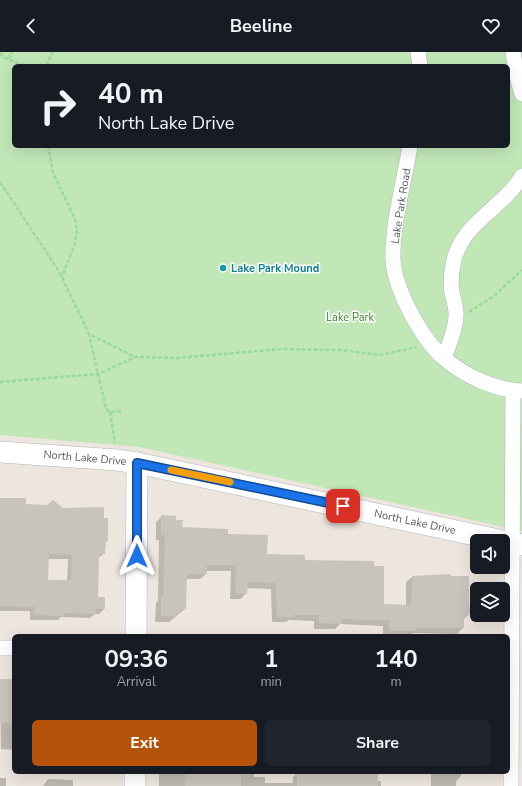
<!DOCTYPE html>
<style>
:root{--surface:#171b24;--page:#20242c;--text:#f1f3f6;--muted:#9ea1a6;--accent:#b45309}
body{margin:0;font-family:"Nunito Sans",sans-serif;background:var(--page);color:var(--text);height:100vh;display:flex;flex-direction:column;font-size:15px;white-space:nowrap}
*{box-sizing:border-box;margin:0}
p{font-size:13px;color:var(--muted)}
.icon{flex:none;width:22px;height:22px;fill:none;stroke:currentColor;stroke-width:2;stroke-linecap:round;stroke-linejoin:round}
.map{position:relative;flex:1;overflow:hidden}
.drawer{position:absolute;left:12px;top:582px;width:498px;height:140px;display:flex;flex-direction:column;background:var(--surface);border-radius:6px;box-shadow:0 4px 16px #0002}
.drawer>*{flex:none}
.banner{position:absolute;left:12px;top:12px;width:498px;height:84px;border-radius:6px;box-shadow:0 4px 16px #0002;background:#171b24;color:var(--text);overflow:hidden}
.controls{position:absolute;left:470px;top:482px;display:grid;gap:8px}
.controls a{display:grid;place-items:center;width:40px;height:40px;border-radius:6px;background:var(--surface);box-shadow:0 4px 16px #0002;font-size:20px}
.pin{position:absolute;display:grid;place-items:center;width:34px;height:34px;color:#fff;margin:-17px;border-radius:8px;box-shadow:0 2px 6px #0006}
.me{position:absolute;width:44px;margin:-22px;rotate:0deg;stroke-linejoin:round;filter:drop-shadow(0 0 3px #0008)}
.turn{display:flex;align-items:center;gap:14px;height:84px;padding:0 20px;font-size:18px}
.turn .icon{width:52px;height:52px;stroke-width:2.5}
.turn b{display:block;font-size:28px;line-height:34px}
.eta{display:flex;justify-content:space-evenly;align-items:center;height:68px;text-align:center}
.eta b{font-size:24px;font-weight:700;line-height:28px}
.primary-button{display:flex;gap:8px;margin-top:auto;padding:8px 20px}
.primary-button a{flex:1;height:46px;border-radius:6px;background:var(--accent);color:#fff;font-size:16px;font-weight:700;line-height:46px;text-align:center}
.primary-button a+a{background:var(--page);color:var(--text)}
header{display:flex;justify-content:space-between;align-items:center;height:52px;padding:0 20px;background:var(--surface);font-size:18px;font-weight:700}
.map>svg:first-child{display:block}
</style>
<header><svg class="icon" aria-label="back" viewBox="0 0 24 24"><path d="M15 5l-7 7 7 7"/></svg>Beeline<svg class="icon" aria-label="heart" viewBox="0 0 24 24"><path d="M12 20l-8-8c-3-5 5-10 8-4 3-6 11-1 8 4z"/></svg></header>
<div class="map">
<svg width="522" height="734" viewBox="0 0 522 734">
<rect width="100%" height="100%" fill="#ece6de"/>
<!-- green -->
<path fill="#c1e7b7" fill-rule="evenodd" d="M 0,0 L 522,0 L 522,479 L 139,395 L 0,383 ZM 14,14 L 508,14 L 508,94 L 14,94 Z"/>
<!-- shadow -->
<g fill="#0003" fill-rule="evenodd">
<path d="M 0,447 L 24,453 L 62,457 L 103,467 L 107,489 L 105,491 L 104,502 L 98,506 L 97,546 L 104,557 L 99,562 L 95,562 L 90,566 L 61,565 L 58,568 L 30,568 L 30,559 L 0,559 ZM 48,507 L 68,507 L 67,529 L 47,529 Z"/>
<polygon points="162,464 175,469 181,476 227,483 266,503 304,509 373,515 382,553 406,554 406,530 412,525 468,563 463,568 463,576 457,582 413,581 410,584 383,584 383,574 340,572 335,577 314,577 314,569 289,568 286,570 272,570 271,537 247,536 246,541 241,547 230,547 231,519 206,519 206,522 200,527 186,527 185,557 169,570 155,570 156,551 158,548 159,488 156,488 156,470"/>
<polygon points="0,628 14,628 14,698 1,697"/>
<polygon points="159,720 254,722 254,725 265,725 265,731 293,731 293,725 297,721 377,720 377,729 381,729 381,734 159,734"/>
<polygon points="431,720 461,720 461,724 456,729 456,734 431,734"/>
<rect x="0" y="726" width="6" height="8"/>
<polygon points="48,727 73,728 73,734 43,734"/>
</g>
<!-- building -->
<g fill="#c9c3bd" fill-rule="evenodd">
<path d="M 0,446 L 26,446 L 26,452 L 47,453 L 53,448 L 63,456 L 104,455 L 104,466 L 108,466 L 108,489 L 106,489 L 105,502 L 99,502 L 98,545 L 105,545 L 105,557 L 96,557 L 96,562 L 64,561 L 64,564 L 34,563 L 35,555 L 0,554 ZM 49,502 L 72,503 L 71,528 L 48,528 Z"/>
<polygon points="161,463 176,464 176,468 183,468 182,475 228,477 228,482 268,483 267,502 305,503 305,508 374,509 374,514 384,514 384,552 411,553 412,524 451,522 451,524 469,524 469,553 471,558 469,563 464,565 464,576 416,576 416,579 389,579 389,568 342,567 342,572 319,571 319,563 293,563 293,565 277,565 276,531 248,530 247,542 235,541 236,513 207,513 207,522 187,522 186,557 181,557 181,561 176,561 176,565 161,564 161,544 163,544 165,483 161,483"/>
<rect x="0" y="627" width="14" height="44"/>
<polygon points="186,720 235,720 235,722 241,722 241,734 185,734"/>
<rect x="297" y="720" width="81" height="14"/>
</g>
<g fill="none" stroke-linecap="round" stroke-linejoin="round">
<defs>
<g id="minor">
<polyline points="418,0 420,14"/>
<polyline points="513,0 517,24 522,42"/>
<path d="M 410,94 C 404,131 392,171 393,208 C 395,238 422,288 445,307 C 465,324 495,338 522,339"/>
<path d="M 444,306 C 449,293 455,280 456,265 C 457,258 454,249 452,241 C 450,229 452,211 457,199 C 471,166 504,154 522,124"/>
<polyline points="0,596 14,596"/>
<polyline points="511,734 513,339"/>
</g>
<g id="secondary">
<polyline points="0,400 117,408 137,411 522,493"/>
<polyline points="136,584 137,411"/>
<polyline points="135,734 135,720"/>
</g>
</defs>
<!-- minor casing -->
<use href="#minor" stroke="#afb4b8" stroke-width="16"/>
<!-- secondary casing -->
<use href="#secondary" stroke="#b0b6bb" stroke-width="22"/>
<!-- path -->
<g stroke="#99da9d" stroke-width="2.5" stroke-dasharray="4 2" stroke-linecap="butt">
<polyline points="0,1 5,6 26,14"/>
<polyline points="9,7 12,0"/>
<polyline points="47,14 52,0"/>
<polyline points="48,94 53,121 75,167 77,180 75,191 62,225"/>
<polyline points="0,130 60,221 89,282"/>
<polyline points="469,260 494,244 522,218"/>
<polyline points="0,330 98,322 136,305 177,306 282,297 341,298 380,303 416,295"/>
<polyline points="121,359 110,360 106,357 89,282 135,305"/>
<polyline points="110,360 115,391"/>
</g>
<!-- minor -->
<use href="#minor" stroke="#fff" stroke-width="15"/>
<!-- secondary -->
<use href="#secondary" stroke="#fff" stroke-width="21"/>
</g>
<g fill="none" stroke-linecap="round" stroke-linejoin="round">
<defs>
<polyline id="route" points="137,504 137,411 343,454"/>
</defs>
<!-- route casing -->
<use href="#route" stroke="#114b97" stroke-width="10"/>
<!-- route -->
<use href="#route" stroke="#1a73e8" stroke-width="7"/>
<!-- slow -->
<polyline stroke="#f59e0b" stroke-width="7" points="171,418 230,430"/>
</g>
<!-- markers -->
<circle fill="#0f9aa8" stroke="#fff" stroke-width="1.5" cx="223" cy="216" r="4"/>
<g text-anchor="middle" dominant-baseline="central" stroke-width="3" stroke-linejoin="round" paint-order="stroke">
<!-- street labels -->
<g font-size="11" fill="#575d61" stroke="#fff">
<text transform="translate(401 154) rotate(-81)">Lake Park Road</text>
<text transform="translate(85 406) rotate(5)">North Lake Drive</text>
<text transform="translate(415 470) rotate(12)">North Lake Drive</text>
</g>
<!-- culture labels -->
<g font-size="11" font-weight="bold" fill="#0d838f" stroke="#fff" text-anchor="start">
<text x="231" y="216">Lake Park Mound</text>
</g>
<!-- park labels -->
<g font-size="11" fill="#3a842c" stroke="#fff">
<text x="350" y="265">Lake Park</text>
</g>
</g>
</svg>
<div class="controls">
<a><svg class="icon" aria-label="sound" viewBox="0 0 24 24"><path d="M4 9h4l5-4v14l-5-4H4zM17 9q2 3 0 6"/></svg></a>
<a><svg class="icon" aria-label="layers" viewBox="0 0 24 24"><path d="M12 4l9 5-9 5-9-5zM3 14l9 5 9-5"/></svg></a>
</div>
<div class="pin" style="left:343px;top:454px;background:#d93025"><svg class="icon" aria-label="arrive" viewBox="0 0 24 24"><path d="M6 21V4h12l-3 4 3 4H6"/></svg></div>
<svg class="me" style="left:137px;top:504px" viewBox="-20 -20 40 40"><path d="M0-17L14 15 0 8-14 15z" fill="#1a73e8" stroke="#fff" stroke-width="4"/></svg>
<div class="banner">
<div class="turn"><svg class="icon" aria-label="right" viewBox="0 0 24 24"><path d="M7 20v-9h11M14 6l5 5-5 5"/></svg><div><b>40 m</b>North Lake Drive</div></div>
</div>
<section class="drawer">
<div class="eta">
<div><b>09:36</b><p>Arrival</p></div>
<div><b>1</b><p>min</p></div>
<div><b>140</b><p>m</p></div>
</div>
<div class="primary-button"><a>Exit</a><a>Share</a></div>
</section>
</div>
